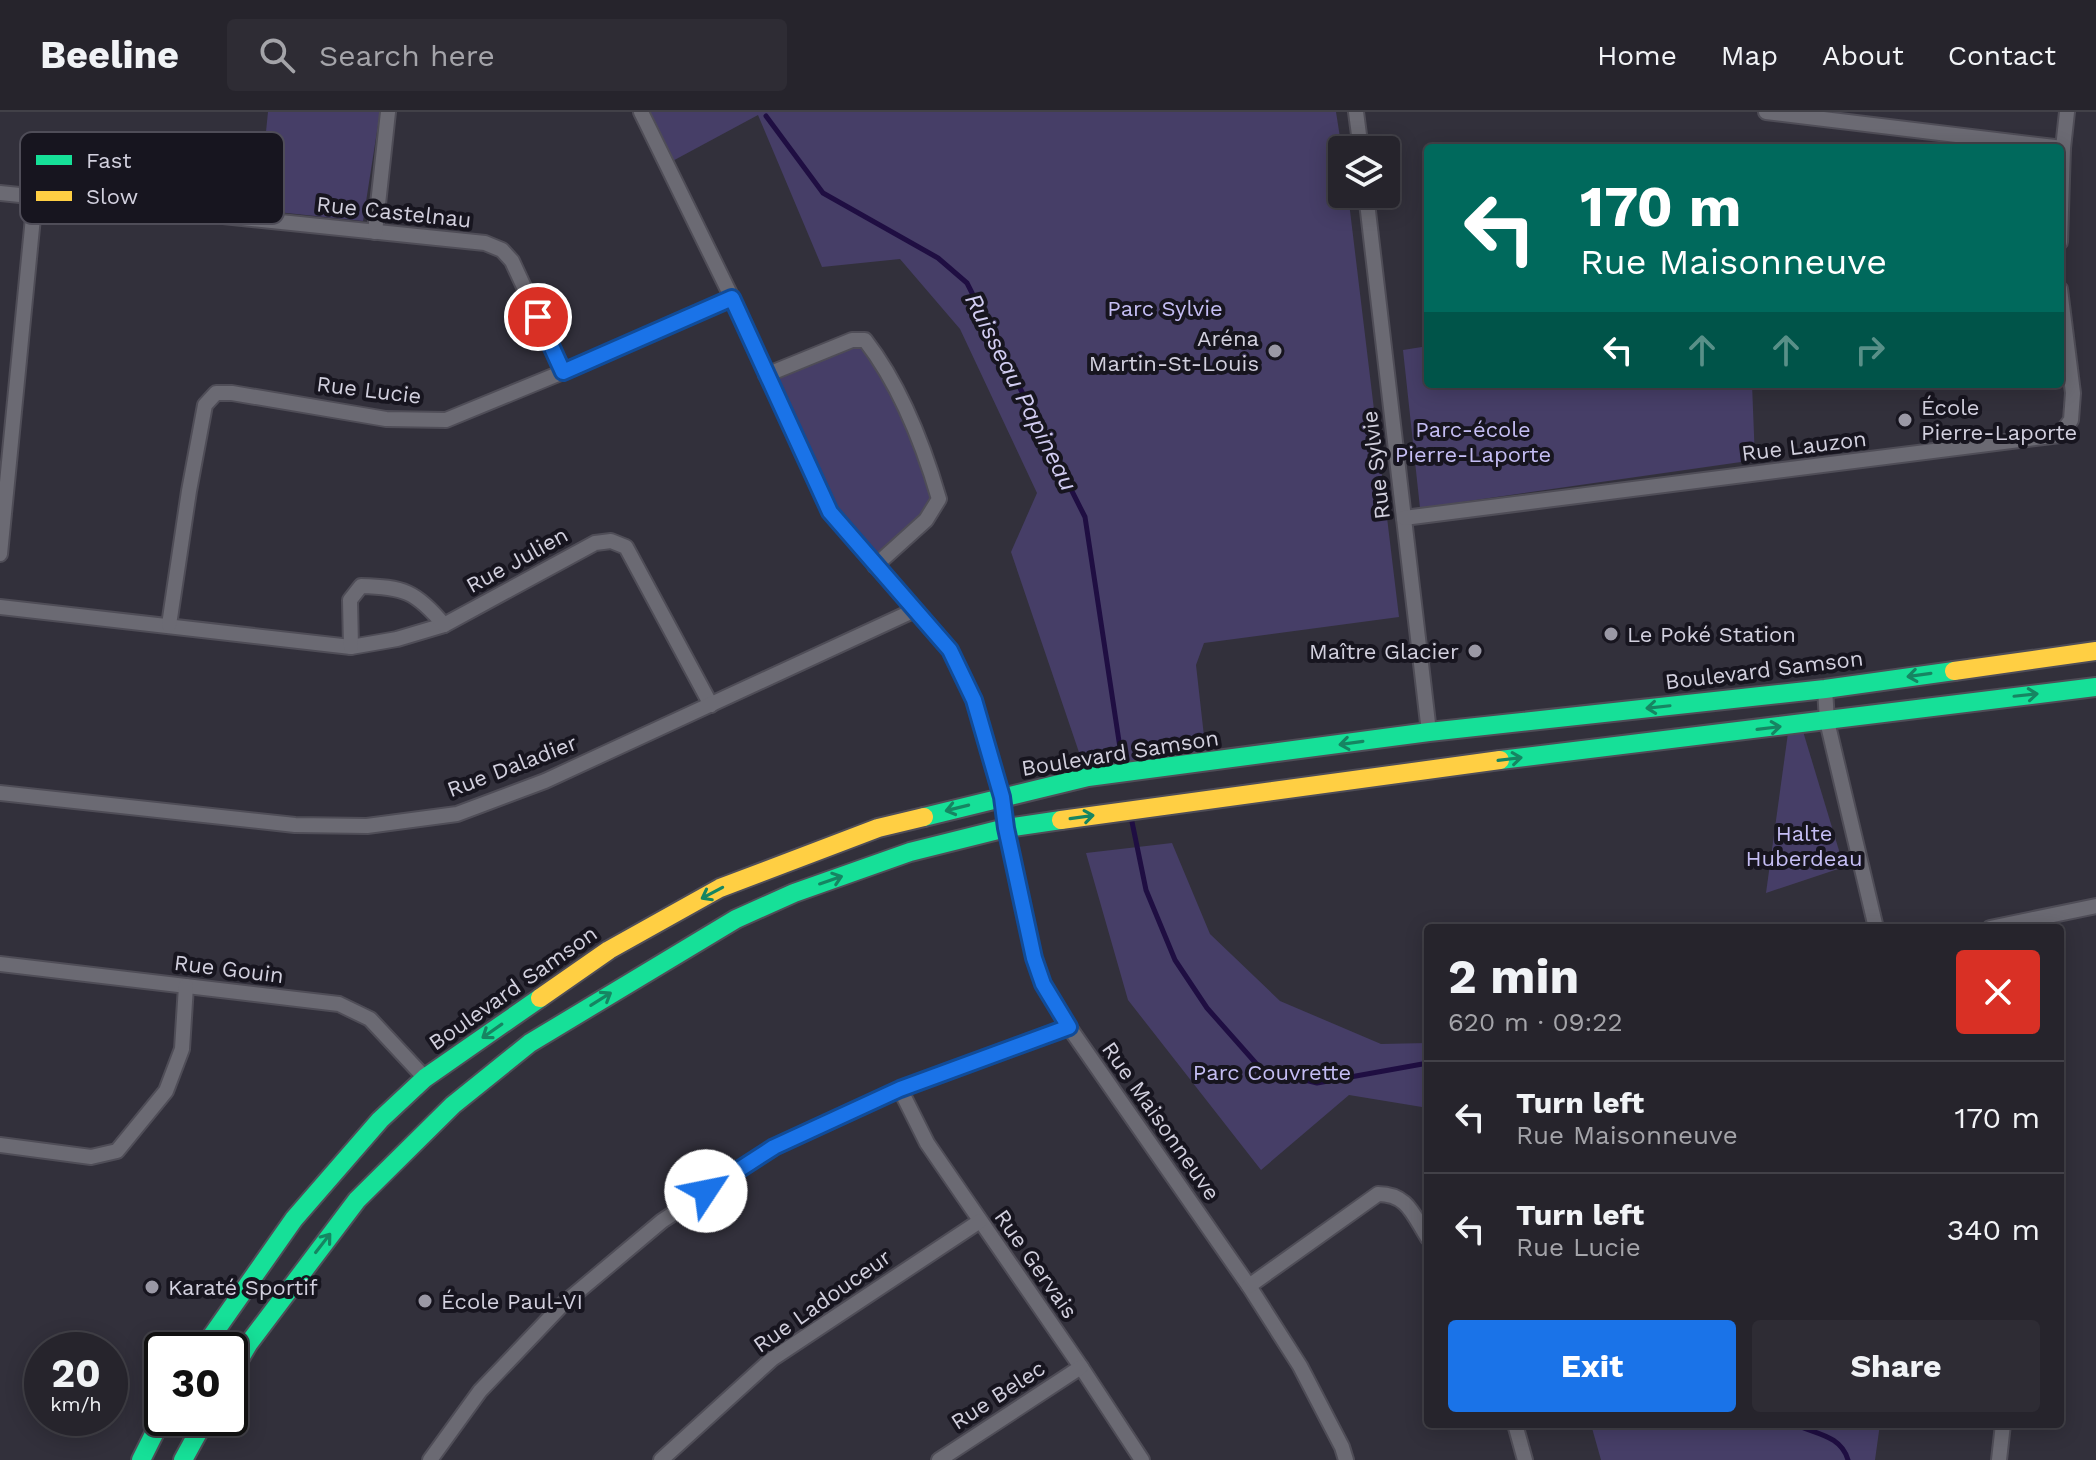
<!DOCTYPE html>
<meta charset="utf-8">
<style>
:root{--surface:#26242c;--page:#2e2c34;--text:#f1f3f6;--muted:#a4a4a9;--line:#424148;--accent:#1a73e8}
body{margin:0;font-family:"Work Sans",sans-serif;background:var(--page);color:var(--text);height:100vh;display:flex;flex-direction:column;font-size:30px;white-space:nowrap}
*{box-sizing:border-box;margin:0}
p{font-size:26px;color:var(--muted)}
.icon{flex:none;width:44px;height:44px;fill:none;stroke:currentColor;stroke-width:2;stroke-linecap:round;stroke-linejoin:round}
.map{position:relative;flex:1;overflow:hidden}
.sheet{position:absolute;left:1424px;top:812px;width:640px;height:504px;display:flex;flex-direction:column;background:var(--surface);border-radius:8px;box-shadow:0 4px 20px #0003,0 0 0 2px var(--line)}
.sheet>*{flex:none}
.hud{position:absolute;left:1424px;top:32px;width:640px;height:244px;border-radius:8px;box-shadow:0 4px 20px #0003,0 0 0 2px var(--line);background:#00695c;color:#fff;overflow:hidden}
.buttons{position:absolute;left:1328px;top:24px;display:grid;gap:16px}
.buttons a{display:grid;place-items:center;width:72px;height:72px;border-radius:8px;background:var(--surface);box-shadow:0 4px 20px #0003,0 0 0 2px var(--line);font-size:40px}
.speed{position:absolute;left:24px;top:1220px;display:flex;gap:16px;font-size:40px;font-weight:700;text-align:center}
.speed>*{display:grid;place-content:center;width:104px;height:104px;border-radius:50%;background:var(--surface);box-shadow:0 4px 20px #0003,0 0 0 2px var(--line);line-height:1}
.speed small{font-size:20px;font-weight:400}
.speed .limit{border:4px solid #111;border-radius:12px;background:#fff;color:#111}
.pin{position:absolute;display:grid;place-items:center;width:68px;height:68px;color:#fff;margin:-34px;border:4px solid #fff;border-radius:50%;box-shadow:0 2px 8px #0007}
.me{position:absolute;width:88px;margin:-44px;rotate:56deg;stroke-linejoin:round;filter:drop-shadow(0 0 6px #0008)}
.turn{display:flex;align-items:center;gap:28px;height:168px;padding:0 24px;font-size:36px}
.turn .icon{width:104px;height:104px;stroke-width:2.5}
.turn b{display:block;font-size:56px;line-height:68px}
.lanes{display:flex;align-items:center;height:76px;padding:0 24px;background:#0003;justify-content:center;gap:40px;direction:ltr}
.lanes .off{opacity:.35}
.round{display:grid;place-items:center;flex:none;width:84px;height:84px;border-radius:8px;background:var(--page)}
.head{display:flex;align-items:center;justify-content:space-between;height:136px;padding:0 24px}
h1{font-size:48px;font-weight:700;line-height:60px}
.button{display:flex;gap:16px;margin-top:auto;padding:16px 24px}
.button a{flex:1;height:92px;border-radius:8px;background:var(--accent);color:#fff;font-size:32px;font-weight:700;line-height:92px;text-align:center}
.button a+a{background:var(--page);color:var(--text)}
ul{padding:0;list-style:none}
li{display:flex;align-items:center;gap:24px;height:112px;padding:0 24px;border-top:2px solid var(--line)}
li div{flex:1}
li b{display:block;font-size:30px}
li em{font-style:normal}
header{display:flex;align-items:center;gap:48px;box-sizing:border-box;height:112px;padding:0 40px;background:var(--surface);border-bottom:2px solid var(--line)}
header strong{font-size:38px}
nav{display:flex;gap:44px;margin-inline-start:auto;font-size:28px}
.search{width:560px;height:72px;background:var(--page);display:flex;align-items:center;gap:20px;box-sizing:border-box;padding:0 28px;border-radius:8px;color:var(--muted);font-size:30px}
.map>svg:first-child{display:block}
</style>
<header>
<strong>Beeline</strong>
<div class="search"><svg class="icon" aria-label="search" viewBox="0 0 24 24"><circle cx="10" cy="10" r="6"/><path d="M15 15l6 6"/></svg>Search here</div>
<nav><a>Home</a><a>Map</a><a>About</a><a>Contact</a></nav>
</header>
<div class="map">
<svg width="2096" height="1348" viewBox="0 0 2096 1348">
<rect width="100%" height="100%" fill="#32303b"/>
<!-- green -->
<g fill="#463e67">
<polygon points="268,0 380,0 363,109 258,98"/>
<polygon points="641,0 1336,0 1342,38 1342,82 1348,82 1399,505 1204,531 1196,553 1206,642 1085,658 1011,440 1037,381 960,217 900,147 822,155 758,3 667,52"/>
<polygon points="865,228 883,251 939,387 875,454 830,400 766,263"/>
<polygon points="1428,234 1428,272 1752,272 1755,348 1420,396 1403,238"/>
<polygon points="1802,616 1844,755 1766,781 1788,621"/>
<polygon points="1172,731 1210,822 1280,889 1381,932 1428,931 1428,996 1349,983 1261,1058 1128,888 1086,741"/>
<polygon points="1537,1312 1880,1312 1875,1348 1601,1348 1592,1316"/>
</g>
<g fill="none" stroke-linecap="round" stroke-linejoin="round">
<!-- stream -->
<g stroke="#1f0e42" stroke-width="5">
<polyline points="766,4 823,81 938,146 967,171 1085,405 1122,649"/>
<polyline points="1131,705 1146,778 1175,848 1207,896 1261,957 1317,971 1428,951"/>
<path d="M 1794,1312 C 1815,1322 1841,1323 1848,1348"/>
</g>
<defs>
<g id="street">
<polyline points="641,0 732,186 830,400 950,538 974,588 1002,685 1006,716 1034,846 1043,872 1069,915 1249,1174 1300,1254 1342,1335 1346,1348"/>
<polyline points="1356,0 1361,38"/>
<polyline points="1766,0 2063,36"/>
<polyline points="0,81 485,131 502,138 512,149 563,260"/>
<polyline points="1366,82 1429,620"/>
<polyline points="375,120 388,0"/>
<polyline points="2060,130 2063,36 2067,0"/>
<path d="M 766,263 L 852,228 L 865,228 C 900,273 923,332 939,387 L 926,408 L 875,454"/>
<polyline points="1404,406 2060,323 2071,308 2073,281 2060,177"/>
<polyline points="0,442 35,85"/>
<polyline points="0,495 351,535 397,527 444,513 595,431 611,429 626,435 711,593"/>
<polyline points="169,513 189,379 205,293 216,281 232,281 386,307 446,308 563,260 732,186"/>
<path d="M 351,535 L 350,488 L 361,474 C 403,475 416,479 444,513"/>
<polyline points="1825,577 1827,609 1876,816"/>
<polyline points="0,681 295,713 367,714 457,702 545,669 915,498"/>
<polyline points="1990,816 2096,794"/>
<polyline points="0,852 339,892 370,907 425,966"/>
<polyline points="900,977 927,1031 1081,1255 1142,1348"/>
<polyline points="0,1033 91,1045 117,1039 166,979 182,937 186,874"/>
<path d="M 1249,1174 L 1378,1082 C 1408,1082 1413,1103 1428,1126"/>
<polyline points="1515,1312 1525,1348"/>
<polyline points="430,1348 480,1279 562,1193 662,1109 774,1035 900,977 1069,915"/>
<polyline points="661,1348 772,1247 980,1109"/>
<polyline points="939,1348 1081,1255"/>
<polyline points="1999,1348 2003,1312"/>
</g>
<g id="fast">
<polyline points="1500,648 2096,575"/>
<polyline points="924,705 1088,665 1429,620 1825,577 1954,559"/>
<polyline points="202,1238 294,1107 380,1008 425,966 540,886"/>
<polyline points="230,1263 249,1231 357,1088 453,993 530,931 736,807 794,781 910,740 1006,716 1061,708"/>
<polyline points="141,1348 162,1306"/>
<polyline points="183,1348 206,1306"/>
</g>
<g id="slow">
<polyline points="1954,559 2096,539"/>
<polyline points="1061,708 1500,648"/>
<polyline points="540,886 609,838 720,776 878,716 924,705"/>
</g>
</defs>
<!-- street casing -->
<use href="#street" stroke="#4f4d57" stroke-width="18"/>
<!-- fast casing -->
<use href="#fast" stroke="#4f4d57" stroke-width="22"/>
<!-- slow casing -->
<use href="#slow" stroke="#4f4d57" stroke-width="22"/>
<!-- street -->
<use href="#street" stroke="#6b6a73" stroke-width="14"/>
<!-- fast -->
<use href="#fast" stroke="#16e098" stroke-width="18"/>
<!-- slow -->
<use href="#slow" stroke="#ffcf43" stroke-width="18"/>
</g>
<!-- one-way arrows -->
<defs><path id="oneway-shaft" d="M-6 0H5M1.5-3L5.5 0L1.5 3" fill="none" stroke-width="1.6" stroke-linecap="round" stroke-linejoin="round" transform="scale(2)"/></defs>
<g stroke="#168562">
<use href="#oneway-shaft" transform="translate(1919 563) rotate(172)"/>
<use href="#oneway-shaft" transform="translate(2026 583) rotate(-6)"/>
<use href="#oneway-shaft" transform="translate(1658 595) rotate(174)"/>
<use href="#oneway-shaft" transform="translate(1769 616) rotate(-7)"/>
<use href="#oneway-shaft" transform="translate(1351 631) rotate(172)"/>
<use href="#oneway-shaft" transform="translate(1510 647) rotate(-7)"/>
<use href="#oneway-shaft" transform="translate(957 696) rotate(166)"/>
<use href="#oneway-shaft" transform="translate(1082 705) rotate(-8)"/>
<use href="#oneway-shaft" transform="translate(831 768) rotate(-19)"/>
<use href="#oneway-shaft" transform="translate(712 781) rotate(152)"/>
<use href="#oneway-shaft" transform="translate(601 887) rotate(-32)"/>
<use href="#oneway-shaft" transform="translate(492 919) rotate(145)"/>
<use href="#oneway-shaft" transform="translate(323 1131) rotate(-52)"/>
</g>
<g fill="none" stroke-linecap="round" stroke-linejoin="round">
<defs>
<polyline id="route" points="538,205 563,260 732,186 830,400 950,538 974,588 1002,685 1006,716 1034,846 1043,872 1069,915 900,977 774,1035 706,1079"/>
</defs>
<!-- route casing -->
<use href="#route" stroke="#114b97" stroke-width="20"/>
<!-- route -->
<use href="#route" stroke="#1a73e8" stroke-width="14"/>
</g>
<!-- markers -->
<g fill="#9a98a5" stroke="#17151f" stroke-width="3">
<circle cx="1275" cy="239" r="8"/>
<circle cx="1905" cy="308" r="8"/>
<circle cx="1611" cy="522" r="8"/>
<circle cx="1475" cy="539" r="8"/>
<circle cx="152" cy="1175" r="8"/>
<circle cx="425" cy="1189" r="8"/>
</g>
<g text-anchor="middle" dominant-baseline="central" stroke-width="8" stroke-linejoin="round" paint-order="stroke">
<!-- street labels -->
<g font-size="22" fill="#d2d0de" stroke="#17151f">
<text transform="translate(394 100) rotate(6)">Rue Castelnau</text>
<text transform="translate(369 278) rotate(7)">Rue Lucie</text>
<text transform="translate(1804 334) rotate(-7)">Rue Lauzon</text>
<text transform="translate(1376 353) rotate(-97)">Rue Sylvie</text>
<text transform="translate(517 448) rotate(-29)">Rue Julien</text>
<text transform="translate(1764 558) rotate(-7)">Boulevard Samson</text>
<text transform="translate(1120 641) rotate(-9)">Boulevard Samson</text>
<text transform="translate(512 654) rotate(-21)">Rue Daladier</text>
<text transform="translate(229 857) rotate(7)">Rue Gouin</text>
<text transform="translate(513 876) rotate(-35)">Boulevard Samson</text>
<text transform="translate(1161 1009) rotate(55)">Rue Maisonneuve</text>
<text transform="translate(1036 1152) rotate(55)">Rue Gervais</text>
<text transform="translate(822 1189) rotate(-35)">Rue Ladouceur</text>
<text transform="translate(998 1283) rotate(-33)">Rue Belec</text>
</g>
<!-- park labels -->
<g font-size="22" fill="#c5bef4" stroke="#17151f">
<text x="1165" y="196">Parc Sylvie</text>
<text x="1473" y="317">Parc-école<tspan x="1473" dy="25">Pierre-Laporte</tspan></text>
<text x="1804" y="721">Halte<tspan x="1804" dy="25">Huberdeau</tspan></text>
<text x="1272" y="960">Parc Couvrette</text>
</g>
<!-- poi labels -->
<g font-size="22" fill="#d2d0de" stroke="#17151f" text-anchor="start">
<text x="1259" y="226" text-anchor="end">Aréna<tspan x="1259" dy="25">Martin-St-Louis</tspan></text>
<text x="1921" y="295">École<tspan x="1921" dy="25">Pierre-Laporte</tspan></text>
<text x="1627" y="522">Le Poké Station</text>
<text x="1459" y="539" text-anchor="end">Maître Glacier</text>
<text x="168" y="1175">Karaté Sportif</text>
<text x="441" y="1189">École Paul-VI</text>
</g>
<!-- water labels -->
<g font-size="24" font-style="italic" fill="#d1ccf1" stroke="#17151f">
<text transform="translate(1021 280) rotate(63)">Ruisseau Papineau</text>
</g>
</g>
<!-- legend -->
<rect x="20" y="20" width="264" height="92" rx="12" fill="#17151f" stroke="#4f4d58" stroke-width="2"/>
<rect x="36" y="43" width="36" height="10" fill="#16e098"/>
<rect x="36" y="79" width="36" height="10" fill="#ffcf43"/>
<g font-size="22" fill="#d2d0de">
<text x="86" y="56">Fast</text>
<text x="86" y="92">Slow</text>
</g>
</svg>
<div class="buttons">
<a><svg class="icon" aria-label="layers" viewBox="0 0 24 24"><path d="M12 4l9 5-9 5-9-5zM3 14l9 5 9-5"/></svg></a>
</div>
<div class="speed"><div>20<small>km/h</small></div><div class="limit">30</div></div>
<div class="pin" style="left:538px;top:205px;background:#d93025"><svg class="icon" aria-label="arrive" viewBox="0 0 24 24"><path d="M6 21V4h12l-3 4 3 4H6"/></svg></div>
<svg class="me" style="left:706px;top:1079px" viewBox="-20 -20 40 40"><circle r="19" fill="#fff"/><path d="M0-13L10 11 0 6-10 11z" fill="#1a73e8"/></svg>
<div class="hud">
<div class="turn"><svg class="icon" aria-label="left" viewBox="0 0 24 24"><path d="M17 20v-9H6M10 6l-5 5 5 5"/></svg><div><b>170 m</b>Rue Maisonneuve</div></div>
<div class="lanes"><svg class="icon" aria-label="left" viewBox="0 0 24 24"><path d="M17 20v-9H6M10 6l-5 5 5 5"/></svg><svg class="icon off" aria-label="ahead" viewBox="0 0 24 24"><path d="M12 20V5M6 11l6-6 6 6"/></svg><svg class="icon off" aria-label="ahead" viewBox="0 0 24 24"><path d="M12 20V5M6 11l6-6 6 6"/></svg><svg class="icon off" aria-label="right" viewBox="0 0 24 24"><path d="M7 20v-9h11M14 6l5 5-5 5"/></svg></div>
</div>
<section class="sheet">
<div class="head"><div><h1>2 min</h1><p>620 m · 09:22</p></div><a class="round" style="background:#d93025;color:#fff"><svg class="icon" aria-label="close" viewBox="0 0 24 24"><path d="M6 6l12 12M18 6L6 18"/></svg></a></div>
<ul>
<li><svg class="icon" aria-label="left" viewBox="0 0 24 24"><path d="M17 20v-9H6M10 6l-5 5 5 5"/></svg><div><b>Turn left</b><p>Rue Maisonneuve</p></div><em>170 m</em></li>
<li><svg class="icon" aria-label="left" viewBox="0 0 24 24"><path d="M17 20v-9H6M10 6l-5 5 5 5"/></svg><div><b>Turn left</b><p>Rue Lucie</p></div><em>340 m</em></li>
</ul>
<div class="button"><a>Exit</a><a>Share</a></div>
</section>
</div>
